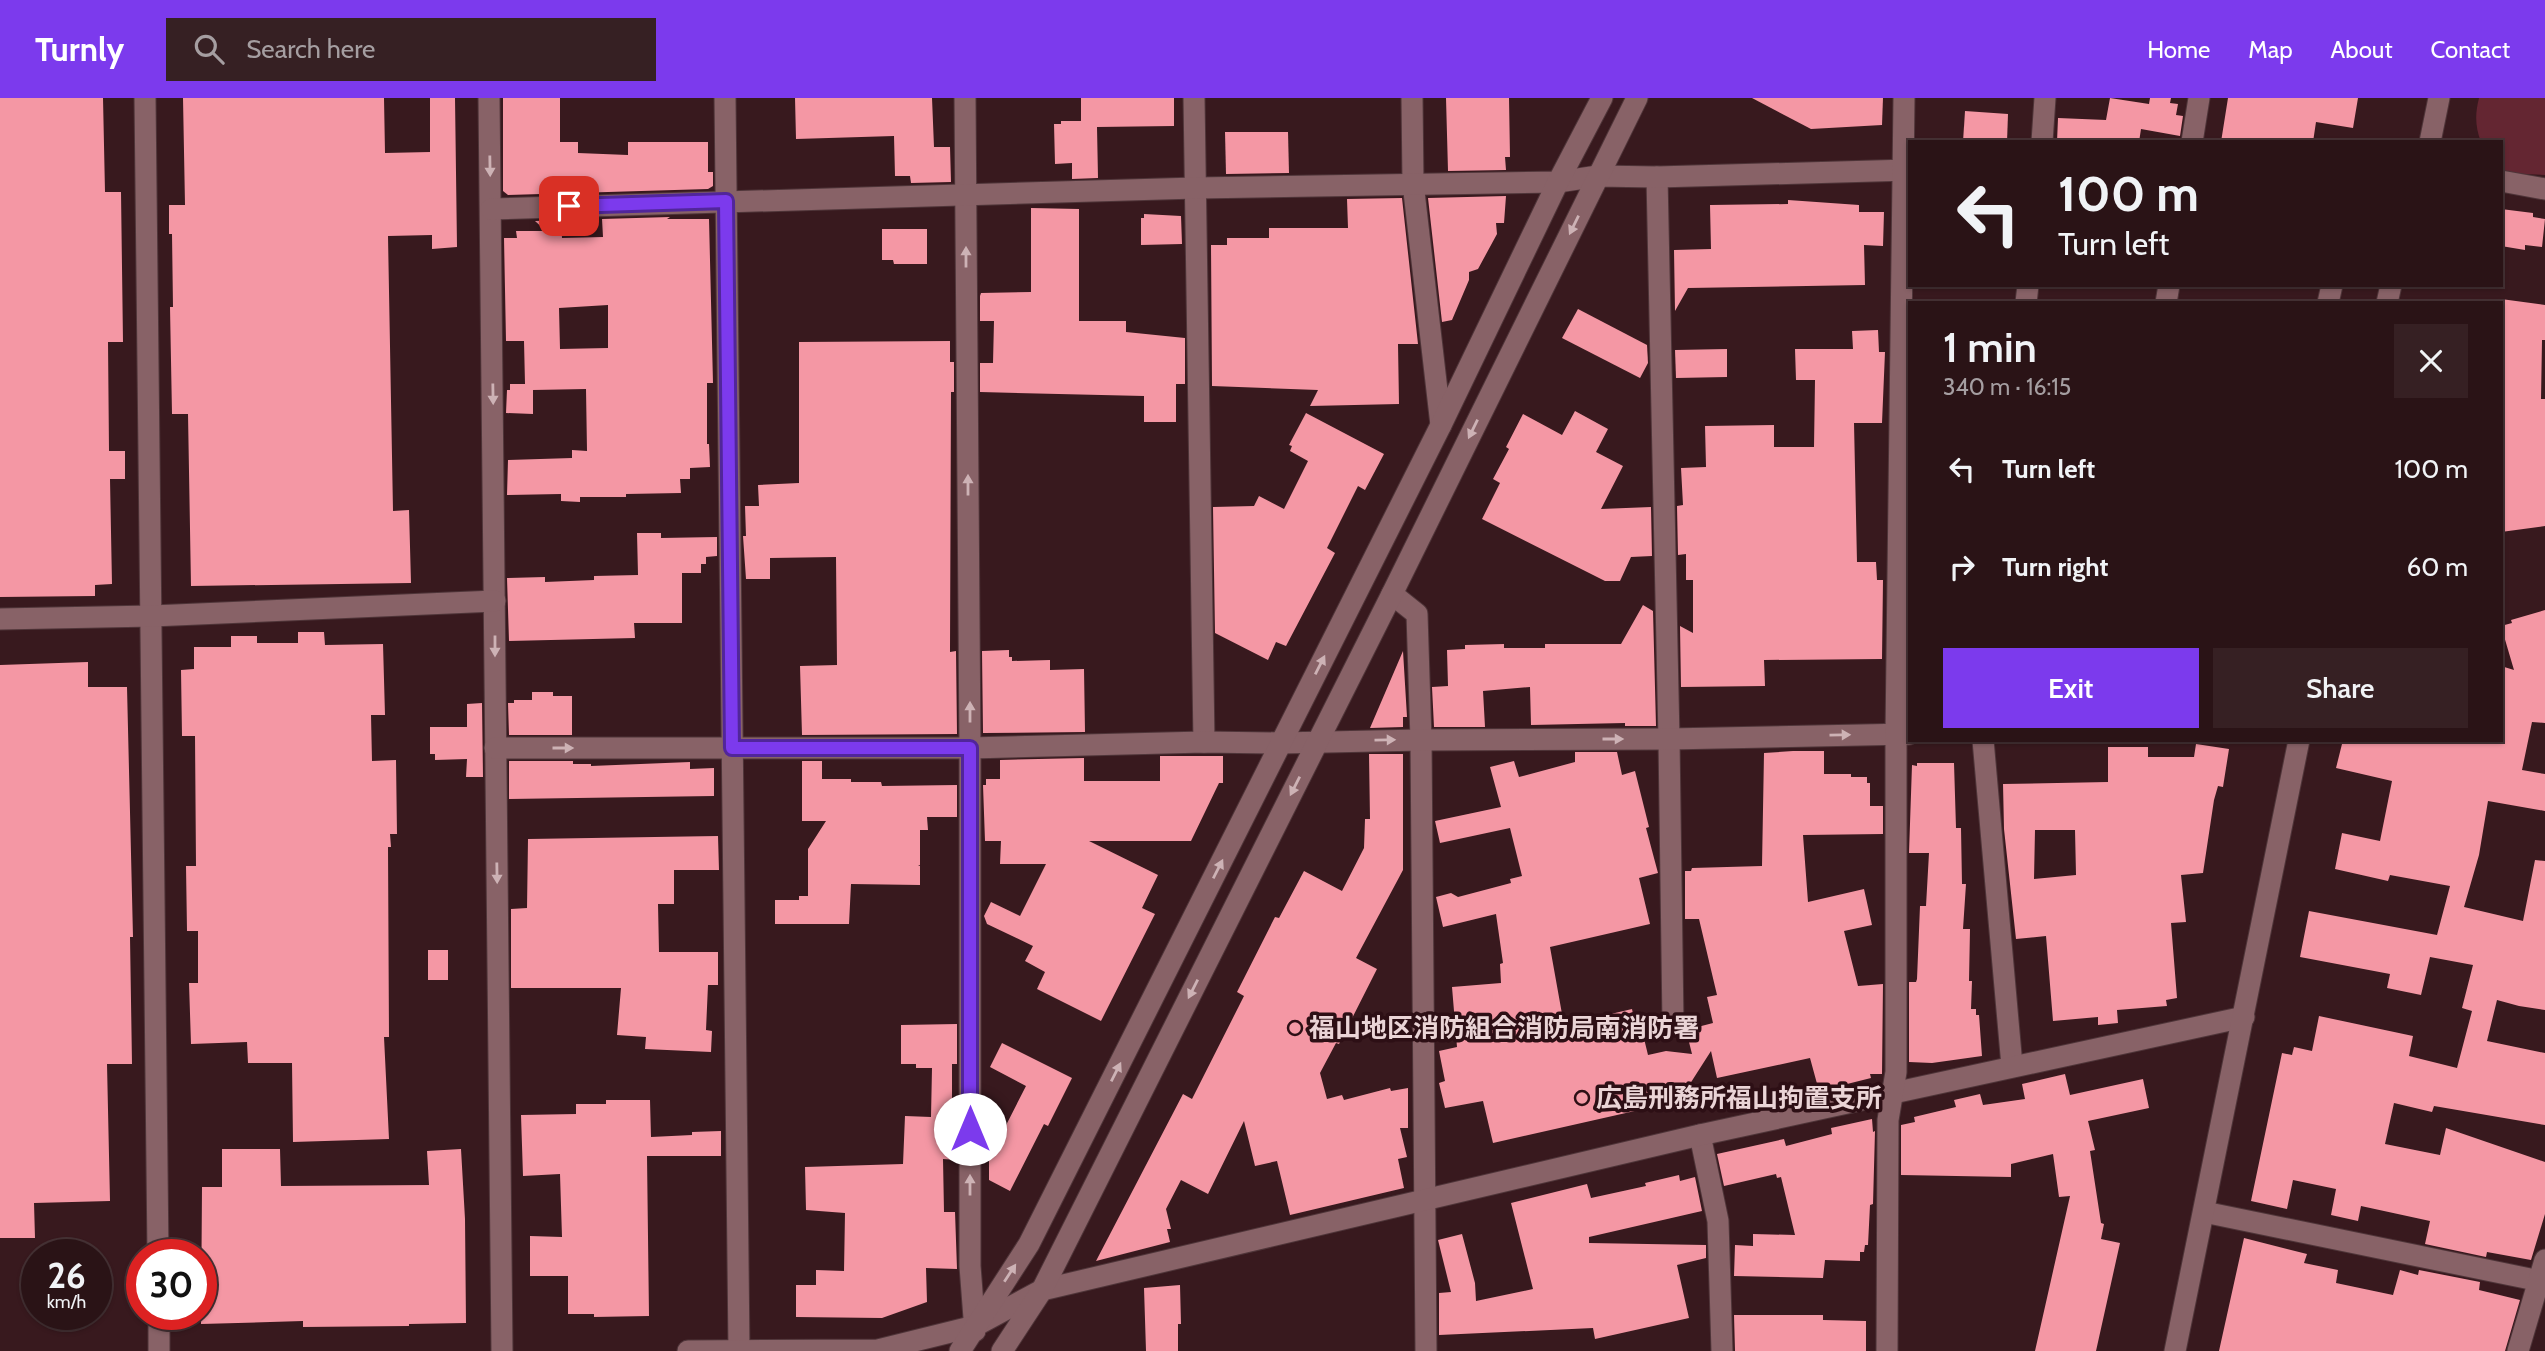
<!DOCTYPE html>
<meta charset="utf-8">
<style>
:root{--surface:#2a1316;--page:#362023;--text:#f1f3f6;--muted:#a59ea1;--line:#463235;--accent:#7c3aed}
body{margin:0;font-family:Cabin,"Noto Sans JP",sans-serif;background:var(--page);color:var(--text);height:100vh;display:flex;flex-direction:column;font-size:26px;white-space:nowrap}
*{box-sizing:border-box;margin:0}
p{font-size:23px;color:var(--muted)}
.icon{flex:none;width:38px;height:38px;fill:none;stroke:currentColor;stroke-width:2;stroke-linecap:round;stroke-linejoin:round}
.map{position:relative;flex:1;overflow:hidden}
.drawer{position:absolute;left:1908px;top:203px;width:595px;height:441px;display:flex;flex-direction:column;background:var(--surface);border-radius:0px;box-shadow:0 2px 5px #0004,0 0 0 2px var(--line)}
.drawer>*{flex:none}
.banner{position:absolute;left:1908px;top:42px;width:595px;height:147px;border-radius:0px;box-shadow:0 2px 5px #0004,0 0 0 2px var(--line);background:#2a1316;color:var(--text);overflow:hidden}
.speed{position:absolute;left:21px;top:1141px;display:flex;gap:14px;font-size:35px;font-weight:700;text-align:center}
.speed>*{display:grid;place-content:center;width:91px;height:91px;border-radius:50%;background:var(--surface);box-shadow:0 2px 5px #0004,0 0 0 2px var(--line);line-height:1}
.speed small{font-size:18px;font-weight:400}
.speed .limit{border:10px solid #d22;background:#fff;color:#111}
.pin{position:absolute;display:grid;place-items:center;width:60px;height:60px;color:#fff;margin:-30px;border-radius:14px;box-shadow:0 4px 10px #0006}
.me{position:absolute;width:77px;margin:-38px;rotate:0deg;stroke-linejoin:round;filter:drop-shadow(0 0 5px #0008)}
.turn{display:flex;align-items:center;gap:24px;height:147px;padding:0 35px;font-size:32px}
.turn .icon{width:91px;height:91px;stroke-width:2.5}
.turn b{display:block;font-size:49px;line-height:60px}
.round{display:grid;place-items:center;flex:none;width:74px;height:74px;border-radius:0px;background:var(--page)}
.summary{display:flex;align-items:center;justify-content:space-between;height:119px;padding:0 35px}
h1{font-size:42px;font-weight:600;line-height:52px}
.primary-button{display:flex;gap:14px;margin-top:auto;padding:14px 35px}
.primary-button a{flex:1;height:80px;border-radius:0px;background:var(--accent);color:#fff;font-size:28px;font-weight:600;line-height:80px;text-align:center}
.primary-button a+a{background:var(--page);color:var(--text)}
ul{padding:0;list-style:none}
li{display:flex;align-items:center;gap:21px;height:98px;padding:0 35px}
li div{flex:1}
li b{display:block;font-size:26px}
li em{font-style:normal}
header{display:flex;align-items:center;gap:42px;box-sizing:border-box;height:98px;padding:0 35px;background:var(--accent);color:#fff}
header strong{font-size:33px}
nav{display:flex;gap:38px;margin-inline-start:auto;font-size:24px}
.search{width:490px;height:63px;background:var(--page);display:flex;align-items:center;gap:18px;box-sizing:border-box;padding:0 24px;border-radius:0px;color:var(--muted);font-size:26px}
.map>svg:first-child{display:block}
</style>
<header>
<strong>Turnly</strong>
<div class="search"><svg class="icon" aria-label="search" viewBox="0 0 24 24"><circle cx="10" cy="10" r="6"/><path d="M15 15l6 6"/></svg>Search here</div>
<nav><a>Home</a><a>Map</a><a>About</a><a>Contact</a></nav>
</header>
<div class="map">
<svg width="2545" height="1253" viewBox="0 0 2545 1253">
<rect width="100%" height="100%" fill="#38191e"/>
<!-- green -->
<path fill="#642632" d="M 2479,0 L 2545,0 L 2545,77 L 2501,75 L 2501,44 L 2481,44 C 2475,28 2475,16 2479,0 Z"/>
<!-- building -->
<g fill="#f497a4" fill-rule="evenodd">
<polygon points="0,0 103,0 105,94 121,94 123,244 108,244 109,353 125,353 125,381 110,381 112,486 95,487 95,498 0,499"/>
<polygon points="183,0 384,0 385,55 430,54 430,0 455,0 457,149 432,151 432,137 388,138 393,413 409,412 411,485 191,488 188,316 172,316 170,209 173,209 172,136 169,136 169,107 185,107"/>
<polygon points="503,0 560,0 560,44 578,44 578,55 628,57 628,44 708,44 708,74 713,74 713,88 708,91 508,97 503,93"/>
<polygon points="795,0 932,0 934,49 950,49 951,84 911,85 910,78 895,78 894,38 796,41"/>
<polygon points="1081,0 1174,0 1174,28 1097,29 1098,80 1072,81 1072,65 1055,66 1054,26 1061,26 1061,23 1081,23"/>
<polygon points="1446,0 1509,0 1510,59 1505,59 1506,72 1448,73"/>
<polygon points="1752,0 1883,0 1882,27 1811,31"/>
<polygon points="2110,0 2149,6 2150,0 2171,0 2170,5 2178,6 2176,17 2183,18 2180,38 2141,31 2139,44 2057,44 2058,20 2106,22"/>
<polygon points="2228,0 2358,0 2353,30 2316,24 2313,44 2221,44"/>
<polygon points="1965,13 2008,16 2007,44 1963,44"/>
<polygon points="1225,34 1288,34 1289,75 1226,76"/>
<polygon points="1506,98 1504,125 1496,125 1497,136 1478,171 1469,174 1469,182 1452,222 1442,224 1428,100"/>
<polygon points="1402,100 1418,246 1398,246 1399,306 1310,308 1318,292 1212,288 1211,147 1227,147 1227,140 1269,140 1269,130 1348,130 1347,101"/>
<polygon points="1788,102 1859,107 1859,114 1884,114 1883,148 1864,147 1865,187 1688,190 1675,213 1674,152 1711,151 1710,107 1788,106"/>
<polygon points="1031,110 1079,111 1079,223 1126,223 1126,234 1185,240 1185,286 1176,286 1176,324 1144,324 1144,298 980,294 980,265 993,265 994,223 980,223 980,198 981,195 1031,194"/>
<polygon points="2501,111 2533,115 2533,119 2545,121 2542,149 2525,147 2525,152 2501,148"/>
<polygon points="1144,116 1181,118 1182,146 1141,147 1141,120 1144,120"/>
<path d="M 670,119 L 667,121 L 709,121 L 713,285 L 707,285 L 707,346 L 709,346 L 710,369 L 690,370 L 690,381 L 680,381 L 681,395 L 626,396 L 626,399 L 580,399 L 580,404 L 561,403 L 561,396 L 507,397 L 508,362 L 572,360 L 572,352 L 587,353 L 586,291 L 533,292 L 533,316 L 506,315 L 507,292 L 510,292 L 510,286 L 525,286 L 524,243 L 506,243 L 504,140 L 517,140 L 516,133 L 546,133 L 535,123 L 561,122 L 562,140 L 603,139 L 602,121 ZM 608,207 L 608,250 L 560,251 L 559,210 Z"/>
<polygon points="882,131 927,131 927,166 894,166 893,162 882,162"/>
<polygon points="2501,201 2545,207 2545,242 2542,242 2541,301 2545,301 2545,428 2501,434 2501,339 2503,339 2504,296 2501,296"/>
<polygon points="1578,211 1647,247 1648,265 1640,280 1562,240"/>
<polygon points="1878,232 1879,254 1885,254 1882,325 1854,325 1857,464 1876,464 1877,482 1883,482 1882,561 1764,562 1765,588 1681,589 1680,528 1693,535 1693,482 1686,482 1686,456 1678,457 1677,408 1683,407 1681,370 1706,369 1705,328 1774,327 1774,349 1814,349 1815,282 1796,282 1795,251 1853,251 1852,233"/>
<polygon points="950,243 950,264 954,264 954,294 951,294 950,554 956,553 957,636 802,637 800,568 837,567 836,459 770,460 770,481 746,481 743,438 746,438 745,408 759,408 758,387 799,385 799,244"/>
<polygon points="1727,251 1727,279 1676,280 1675,252"/>
<polygon points="1575,313 1608,331 1596,354 1623,368 1601,411 1651,409 1652,458 1631,459 1620,483 1605,483 1482,421 1500,385 1493,381 1509,351 1506,349 1523,316 1562,337"/>
<polygon points="1306,315 1384,356 1365,392 1358,388 1327,450 1335,455 1286,548 1276,544 1268,562 1215,535 1213,409 1254,408 1259,398 1284,411 1308,363 1290,353 1292,348 1289,347"/>
<polygon points="637,435 661,435 661,440 717,439 717,458 706,459 706,466 701,466 701,475 682,475 682,525 634,525 635,540 509,543 507,480 545,479 545,484 594,482 594,478 638,477"/>
<polygon points="1643,507 1653,513 1656,628 1625,628 1625,625 1531,627 1530,589 1483,593 1485,629 1434,629 1432,589 1448,588 1447,552 1465,551 1465,547 1504,546 1504,550 1545,550 1545,546 1621,546"/>
<polygon points="2545,512 2545,625 2532,624 2522,672 2545,676 2545,713 2488,703 2479,757 2464,809 2523,823 2535,762 2545,763 2545,912 2519,908 2497,902 2487,943 2545,955 2545,1027 2434,1008 2432,1014 2394,1005 2385,1046 2440,1057 2446,1030 2545,1064 2545,1116 2531,1162 2487,1154 2486,1159 2425,1146 2430,1123 2361,1108 2358,1123 2331,1117 2336,1091 2293,1082 2287,1111 2251,1103 2282,955 2292,957 2294,949 2312,953 2319,918 2413,938 2409,958 2457,970 2472,913 2462,910 2473,867 2430,859 2421,897 2387,890 2390,876 2300,859 2309,813 2437,837 2450,788 2390,777 2388,783 2335,771 2342,735 2380,743 2392,683 2336,670 2343,642 2501,642 2501,568 2514,572 2501,528 2512,525 2511,522"/>
<polygon points="298,534 324,534 325,547 383,546 385,617 371,617 372,663 396,662 397,736 390,736 391,749 388,749 389,939 384,939 389,1041 293,1044 292,965 248,965 247,944 191,946 189,885 198,885 198,833 187,833 186,768 196,768 195,638 182,638 181,572 194,571 194,549 231,549 231,538 257,538 257,545 298,545"/>
<polygon points="1009,552 1009,559 1012,559 1012,563 1050,562 1050,572 1084,571 1085,634 983,635 982,553"/>
<polygon points="1403,553 1407,619 1403,619 1403,629 1370,630"/>
<polygon points="88,564 88,589 127,589 133,839 130,839 132,966 107,966 110,1103 34,1105 35,1140 0,1140 0,567"/>
<polygon points="532,594 553,594 553,598 572,598 572,637 509,637 508,605 514,605 514,602 532,602"/>
<polygon points="482,605 483,679 466,679 467,661 435,662 435,656 430,656 430,629 467,629 467,606"/>
<path d="M 2196,646 L 2229,651 L 2223,689 L 2218,688 L 2214,702 L 2203,775 L 2181,777 L 2186,824 L 2171,825 L 2177,900 L 2166,902 L 2167,908 L 2117,912 L 2118,925 L 2098,927 L 2098,919 L 2053,923 L 2046,838 L 2016,841 L 2004,731 L 2003,686 L 2108,684 L 2108,649 L 2148,649 L 2148,659 L 2194,659 ZM 2035,732 L 2075,732 L 2076,777 L 2034,781 Z"/>
<polygon points="1793,653 1824,653 1824,676 1851,676 1851,679 1867,679 1867,685 1870,685 1870,708 1883,708 1883,736 1803,737 1808,804 1864,791 1872,827 1844,833 1858,888 1883,886 1882,976 1870,976 1871,980 1819,993 1810,960 1717,980 1711,953 1679,1003 1493,1045 1483,1003 1445,1010 1439,985 1445,983 1439,953 1457,949 1452,889 1501,885 1500,866 1503,865 1496,816 1443,829 1436,799 1451,795 1458,799 1511,785 1510,781 1522,778 1510,730 1440,745 1435,723 1501,709 1490,669 1514,663 1519,679 1575,664 1575,654 1617,654 1622,677 1635,673 1649,729 1646,730 1658,775 1639,780 1650,826 1550,849 1564,927 1632,911 1634,921 1639,920 1648,957 1666,953 1692,956 1686,932 1713,925 1707,899 1717,897 1699,821 1685,821 1685,773 1691,773 1692,770 1762,768 1764,655"/>
<polygon points="1369,656 1403,656 1403,772 1356,860 1377,871 1339,946 1336,945 1320,975 1327,1001 1342,997 1344,1002 1390,990 1391,993 1408,990 1408,1030 1400,1030 1407,1059 1398,1061 1404,1090 1290,1117 1277,1063 1255,1068 1244,1023 1208,1096 1181,1082 1166,1111 1171,1131 1167,1131 1170,1144 1096,1163 1183,996 1192,1001 1244,898 1237,894 1275,819 1279,820 1304,773 1342,793 1364,750 1365,721 1370,721"/>
<polygon points="1160,658 1223,658 1223,685 1219,685 1191,743 1089,743 1158,777 1142,810 1155,816 1101,923 1037,891 1045,874 1025,863 1033,848 987,826 984,818 991,804 1020,818 1046,766 1000,766 1001,743 985,743 983,687 986,687 986,681 1000,681 1000,662 1084,660 1084,683 1160,683"/>
<polygon points="509,663 573,663 573,666 591,666 591,668 690,664 690,671 714,670 714,698 509,701"/>
<polygon points="802,663 822,663 822,681 851,681 851,684 881,684 882,688 957,687 957,719 927,719 928,732 920,732 920,767 918,767 920,768 920,787 851,786 849,826 775,826 775,802 799,802 799,798 808,798 808,751 826,723 802,723"/>
<polygon points="1917,665 1954,665 1956,730 1961,730 1962,786 1966,786 1963,831 1970,831 1969,883 1972,883 1971,911 1976,911 1976,917 1979,917 1982,958 1932,965 1909,964 1909,884 1916,884 1917,881 1920,808 1926,808 1929,755 1909,755 1912,667 1917,668"/>
<polygon points="718,738 719,772 674,772 674,806 658,806 659,854 718,854 718,887 708,887 706,932 712,933 711,954 645,951 646,939 617,937 621,890 511,890 511,811 527,810 528,741"/>
<rect x="428" y="852" width="20" height="30"/>
<polygon points="957,926 957,966 952,966 952,1015 957,1018 957,1062 943,1061 944,1114 955,1114 957,1171 926,1170 927,1204 882,1220 796,1219 796,1187 816,1187 816,1172 844,1173 845,1115 806,1112 805,1069 903,1066 905,1018 931,1019 932,970 916,970 916,966 901,966 901,927"/>
<polygon points="1002,945 1072,980 1048,1028 1044,1026 1010,1093 989,1082 989,1063 983,1063 983,1031 1000,1039 1026,988 990,969"/>
<polygon points="2065,976 2070,997 2143,981 2149,1010 2088,1023 2095,1052 2090,1053 2101,1125 2104,1126 2101,1141 2120,1145 2096,1253 2035,1253 2070,1098 2059,1099 2053,1056 2011,1066 2011,1079 1901,1077 1901,1027 1915,1024 1914,1019 1956,1009 1954,1002 1980,996 1983,1007 2025,1001 2022,986"/>
<polygon points="606,1002 650,1002 651,1039 692,1037 692,1034 721,1033 721,1058 647,1058 649,1218 594,1219 594,1216 568,1216 568,1178 530,1178 530,1138 562,1139 560,1076 523,1078 521,1017 576,1016 576,1006 606,1006"/>
<polygon points="1872,1021 1873,1034 1875,1033 1873,1106 1870,1107 1868,1147 1865,1147 1864,1154 1860,1154 1860,1163 1825,1162 1823,1180 1734,1178 1735,1147 1753,1148 1753,1136 1795,1137 1781,1079 1777,1080 1776,1076 1724,1088 1717,1056 1784,1041 1786,1048 1832,1036 1831,1030"/>
<polygon points="222,1051 280,1051 281,1088 429,1087 427,1053 461,1051 465,1121 466,1225 409,1226 409,1228 303,1229 303,1223 201,1226 202,1089 222,1089"/>
<polygon points="1679,1077 1680,1083 1695,1079 1702,1113 1589,1139 1589,1145 1706,1147 1706,1160 1677,1167 1689,1220 1595,1241 1593,1230 1439,1237 1439,1195 1451,1194 1438,1142 1462,1136 1475,1185 1476,1203 1533,1191 1511,1105 1587,1086 1591,1100 1646,1088 1645,1085"/>
<polygon points="2244,1140 2307,1156 2304,1165 2338,1172 2336,1185 2393,1197 2400,1172 2418,1177 2419,1172 2480,1184 2479,1192 2520,1202 2505,1253 2219,1253"/>
<polygon points="1180,1187 1181,1226 1178,1226 1178,1253 1146,1253 1144,1190"/>
<polygon points="1734,1217 1823,1217 1823,1222 1866,1223 1866,1253 1735,1253"/>
</g>
<g fill="none" stroke-linecap="round" stroke-linejoin="round">
<defs>
<g id="minor">
<polyline points="145,0 158,1157"/>
<polyline points="489,0 502,1253"/>
<polyline points="725,0 739,1252"/>
<polyline points="965,0 970,650 970,1168 975,1233"/>
<polyline points="1194,0 1204,644"/>
<polyline points="1412,0 1413,85 1441,327"/>
<polyline points="2042,44 2045,0"/>
<polyline points="2192,44 2199,0"/>
<polyline points="2430,44 2439,0"/>
<polyline points="1657,79 1669,641 1673,926"/>
<polyline points="2501,83 2545,91"/>
<polyline points="491,111 1196,90 1558,84 1598,78 1657,79 1909,72"/>
<polyline points="2026,205 2028,187"/>
<polyline points="2166,205 2169,187"/>
<polyline points="2328,205 2332,187"/>
<polyline points="2387,205 2391,187"/>
<polyline points="1392,496 1417,516 1421,642 1426,1253"/>
<polyline points="0,521 152,518 495,503"/>
<polyline points="1983,642 2012,968"/>
<polyline points="495,650 970,650 1204,644 1281,645 1421,642 1669,641 1909,636"/>
<polyline points="1700,1037 1718,1123 1722,1253"/>
<polyline points="2204,1114 2545,1184"/>
<polyline points="159,1216 159,1253"/>
<polyline points="688,1253 878,1252 975,1228 1042,1192 1700,1037 2244,919"/>
<polyline points="960,1253 1029,1146 1441,327 1558,84 1602,0"/>
<polyline points="1002,1253 1042,1192 1392,496 1637,0"/>
<polyline points="1887,1253 1888,1022 1896,974 1896,636 1904,0"/>
<polyline points="2175,1253 2299,642"/>
<polyline points="2518,1253 2545,1162"/>
</g>
</defs>
<!-- minor casing -->
<use href="#minor" stroke="#4f3539" stroke-width="23"/>
<!-- minor -->
<use href="#minor" stroke="#886267" stroke-width="21"/>
</g>
<!-- one-way arrows -->
<defs><path id="oneway-solid" d="M-6-.8H1V-3.2L6.5 0L1 3.2V.8H-6Z" transform="scale(1.75)"/></defs>
<g fill="#cdb2b5">
<use href="#oneway-solid" transform="translate(490 68) rotate(89)"/>
<use href="#oneway-solid" transform="translate(1574 127) rotate(116)"/>
<use href="#oneway-solid" transform="translate(966 159) rotate(-90)"/>
<use href="#oneway-solid" transform="translate(493 296) rotate(89)"/>
<use href="#oneway-solid" transform="translate(1473 331) rotate(116)"/>
<use href="#oneway-solid" transform="translate(968 387) rotate(-90)"/>
<use href="#oneway-solid" transform="translate(495 548) rotate(90)"/>
<use href="#oneway-solid" transform="translate(1320 567) rotate(-63)"/>
<use href="#oneway-solid" transform="translate(970 614) rotate(-90)"/>
<use href="#oneway-solid" transform="translate(1840 637) rotate(-1)"/>
<use href="#oneway-solid" transform="translate(1613 641)"/>
<use href="#oneway-solid" transform="translate(1385 642) rotate(-1)"/>
<use href="#oneway-solid" transform="translate(563 650)"/>
<use href="#oneway-solid" transform="translate(1295 688) rotate(117)"/>
<use href="#oneway-solid" transform="translate(1218 771) rotate(-63)"/>
<use href="#oneway-solid" transform="translate(497 775) rotate(89)"/>
<use href="#oneway-solid" transform="translate(1193 891) rotate(117)"/>
<use href="#oneway-solid" transform="translate(1116 974) rotate(-63)"/>
<use href="#oneway-solid" transform="translate(970 1087) rotate(-90)"/>
<use href="#oneway-solid" transform="translate(1010 1175) rotate(-57)"/>
</g>
<g fill="none" stroke-linecap="round" stroke-linejoin="round">
<defs>
<polyline id="route" points="569,108 726,103 732,650 970,650 970,1031"/>
</defs>
<!-- route casing -->
<use href="#route" stroke="#51269a" stroke-width="18"/>
<!-- route -->
<use href="#route" stroke="#7c3aed" stroke-width="12"/>
</g>
<!-- markers -->
<g fill="#f49aa6" stroke="#2d0f15" stroke-width="2.5">
<circle cx="1295" cy="930" r="7"/>
<circle cx="1582" cy="1000" r="7"/>
</g>
<g text-anchor="middle" dominant-baseline="central" stroke-width="7" stroke-linejoin="round" paint-order="stroke">
<!-- poi labels -->
<g font-size="26" font-weight="bold" fill="#ead4d6" stroke="#2d0f15" text-anchor="start">
<text x="1309" y="930">福山地区消防組合消防局南消防署</text>
<text x="1596" y="1000">広島刑務所福山拘置支所</text>
</g>
</g>
</svg>
<div class="speed"><div>26<small>km/h</small></div><div class="limit">30</div></div>
<div class="pin" style="left:569px;top:108px;background:#d93025"><svg class="icon" aria-label="arrive" viewBox="0 0 24 24"><path d="M6 21V4h12l-3 4 3 4H6"/></svg></div>
<svg class="me" style="left:970px;top:1031px" viewBox="-20 -20 40 40"><circle r="19" fill="#fff"/><path d="M0-13L10 11 0 6-10 11z" fill="#7c3aed"/></svg>
<div class="banner">
<div class="turn"><svg class="icon" aria-label="left" viewBox="0 0 24 24"><path d="M17 20v-9H6M10 6l-5 5 5 5"/></svg><div><b>100 m</b>Turn left</div></div>
</div>
<section class="drawer">
<div class="summary"><div><h1>1 min</h1><p>340 m · 16:15</p></div><a class="round"><svg class="icon" aria-label="close" viewBox="0 0 24 24"><path d="M6 6l12 12M18 6L6 18"/></svg></a></div>
<ul>
<li><svg class="icon" aria-label="left" viewBox="0 0 24 24"><path d="M17 20v-9H6M10 6l-5 5 5 5"/></svg><div><b>Turn left</b></div><em>100 m</em></li>
<li><svg class="icon" aria-label="right" viewBox="0 0 24 24"><path d="M7 20v-9h11M14 6l5 5-5 5"/></svg><div><b>Turn right</b></div><em>60 m</em></li>
</ul>
<div class="primary-button"><a>Exit</a><a>Share</a></div>
</section>
</div>
